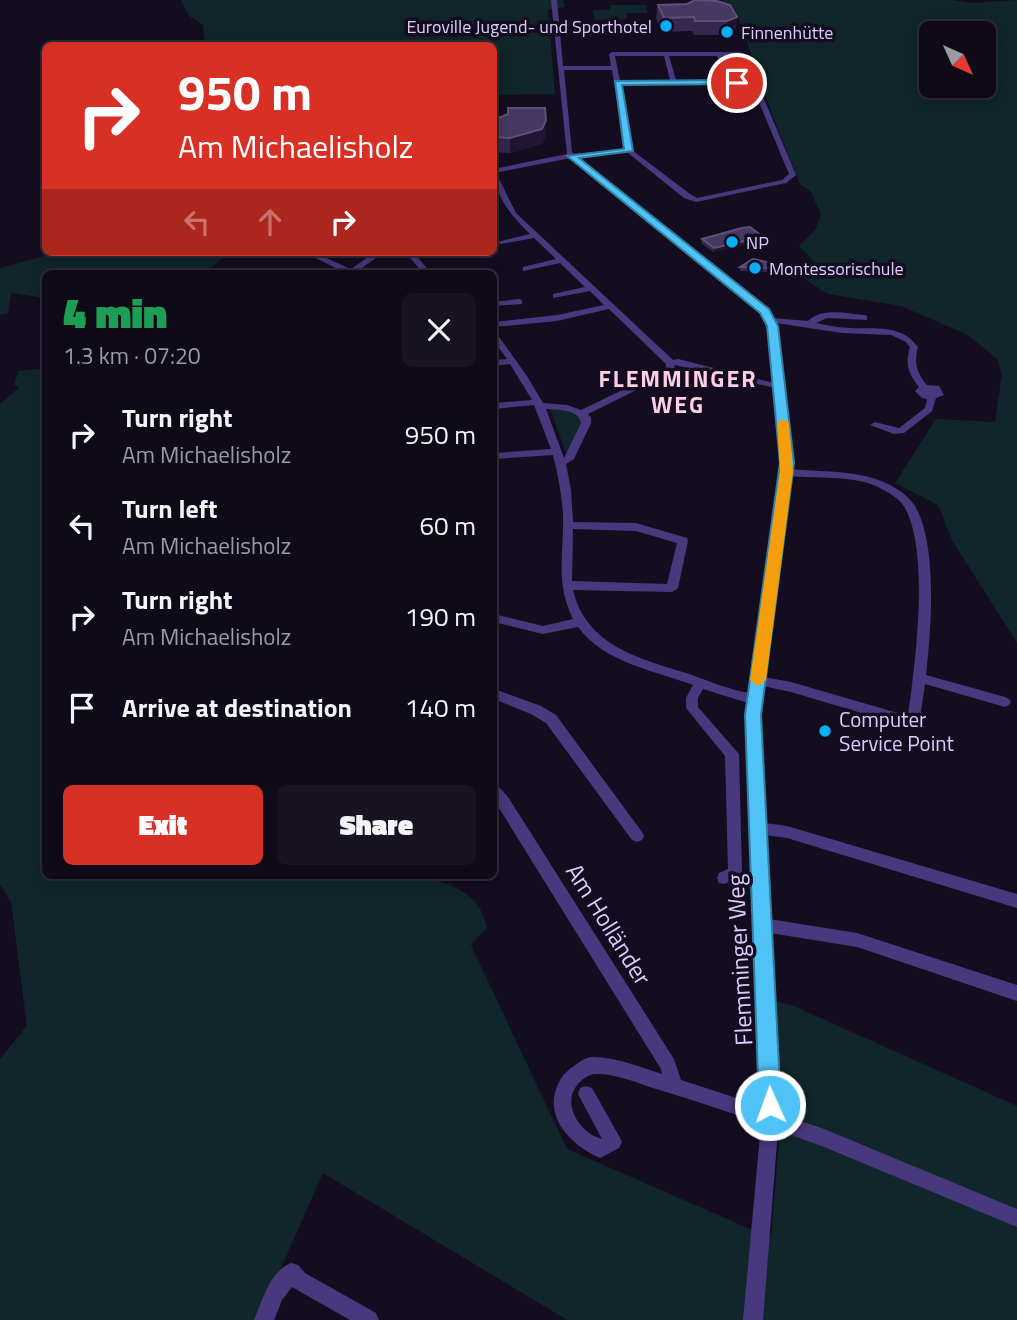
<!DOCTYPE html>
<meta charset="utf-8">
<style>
:root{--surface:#0f0a18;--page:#181321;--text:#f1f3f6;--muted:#9b9aa2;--line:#2f2b37;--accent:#d93025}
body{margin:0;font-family:"Titillium Web",sans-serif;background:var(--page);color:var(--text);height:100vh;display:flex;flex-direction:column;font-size:26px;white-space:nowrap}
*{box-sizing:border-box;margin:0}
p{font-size:23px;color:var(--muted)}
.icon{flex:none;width:38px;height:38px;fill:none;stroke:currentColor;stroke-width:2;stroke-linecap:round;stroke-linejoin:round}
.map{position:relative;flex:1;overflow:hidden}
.sheet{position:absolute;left:42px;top:270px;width:455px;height:609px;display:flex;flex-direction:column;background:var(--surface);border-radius:10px;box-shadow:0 4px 18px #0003,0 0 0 2px var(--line)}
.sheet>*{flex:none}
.guide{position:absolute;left:42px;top:42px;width:455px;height:214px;border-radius:10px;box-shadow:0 4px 18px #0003,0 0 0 2px var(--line);background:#d93025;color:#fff;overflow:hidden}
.needle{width:46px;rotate:135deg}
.buttons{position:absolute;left:919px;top:21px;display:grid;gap:14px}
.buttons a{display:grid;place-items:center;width:77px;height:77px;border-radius:10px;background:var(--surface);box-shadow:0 4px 18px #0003,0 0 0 2px var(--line);font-size:35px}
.pin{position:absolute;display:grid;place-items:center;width:60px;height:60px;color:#fff;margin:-30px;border:4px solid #fff;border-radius:50%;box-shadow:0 2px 7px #0007}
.me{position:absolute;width:77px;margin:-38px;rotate:358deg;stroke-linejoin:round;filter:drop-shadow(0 0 5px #0008)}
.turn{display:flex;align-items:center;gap:24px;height:147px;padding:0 21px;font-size:32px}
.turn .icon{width:91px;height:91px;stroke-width:2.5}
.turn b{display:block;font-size:49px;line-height:60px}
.lanes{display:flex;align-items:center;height:66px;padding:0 21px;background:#0003;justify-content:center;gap:35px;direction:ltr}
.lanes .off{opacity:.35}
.round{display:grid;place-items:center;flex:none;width:74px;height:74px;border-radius:10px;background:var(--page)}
.headline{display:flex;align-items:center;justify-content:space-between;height:119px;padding:0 21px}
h1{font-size:42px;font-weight:800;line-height:52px;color:#1e9e55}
.primary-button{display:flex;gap:14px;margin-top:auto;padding:14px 21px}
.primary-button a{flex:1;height:80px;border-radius:10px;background:var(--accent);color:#fff;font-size:28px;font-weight:800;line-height:80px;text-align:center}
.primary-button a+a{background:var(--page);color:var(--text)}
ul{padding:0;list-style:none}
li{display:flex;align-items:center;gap:21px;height:91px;padding:0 21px}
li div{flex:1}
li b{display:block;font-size:26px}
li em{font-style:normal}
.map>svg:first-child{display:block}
</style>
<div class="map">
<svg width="1017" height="1320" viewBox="0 0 1017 1320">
<rect width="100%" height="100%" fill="#140d20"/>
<!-- green -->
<g fill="#10262a" fill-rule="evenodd">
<polygon points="181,0 563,0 565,7 548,10 555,94 494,95 494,46 205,45 203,25 189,16"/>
<path d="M 723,0 L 952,0 L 973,3 L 1017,0 L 1017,643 L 952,540 L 938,505 L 895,483 L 936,419 L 995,422 L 1002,374 L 997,359 L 968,335 L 901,306 L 828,294 L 800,276 L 818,266 L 799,246 L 815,230 L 821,215 L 811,192 L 800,184 L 773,117 L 737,14 L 725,6 ZM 931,33 L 984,33 L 984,86 L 931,86 Z"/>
<polygon points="610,5 646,5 648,13 626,13 627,19 595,20 593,10 610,10"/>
<polygon points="60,252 231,252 204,273 46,273 45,298 11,293 8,313 0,315 0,268"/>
<path d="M 45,368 L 46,875 L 425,875 C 456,888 479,892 487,928 L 471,945 L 567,1149 L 771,1238 L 781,1117 L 774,1001 L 794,1006 L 1017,1106 L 1017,1320 L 567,1320 L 323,1173 L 258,1320 L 0,1320 L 0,1059 L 27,1026 L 11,902 L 0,885 L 0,404 L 19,388 L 14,384 L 19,371 Z"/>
<polygon points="550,408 574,411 583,421 566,454"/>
</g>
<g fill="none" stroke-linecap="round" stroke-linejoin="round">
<!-- minor -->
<g fill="#48397e" fill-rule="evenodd">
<path d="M 551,0 L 557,0 L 563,66 L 611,66 L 609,54 L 612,52 L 740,52 L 743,54 L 722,56 L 732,79 L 759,87 L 796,175 L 786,183 L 696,202 L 684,198 L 628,153 L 579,157 L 768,309 L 773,318 L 808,321 C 823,307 846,314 864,315 L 867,316 L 867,320 L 827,318 L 816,323 C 827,325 839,328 850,328 C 875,329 902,324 918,347 C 914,363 916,372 927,385 L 939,386 L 944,395 L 936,398 L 932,411 L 904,433 L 894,434 L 870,425 L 875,422 L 899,428 L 925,408 L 927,399 L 922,398 L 915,391 L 919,387 C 908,373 905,364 910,347 L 906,342 L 891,335 L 842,333 L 776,323 L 785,387 L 791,469 C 820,472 854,470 881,481 C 894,486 908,495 915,506 C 938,546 931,630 926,675 L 1005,697 L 1009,699 L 1011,702 L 1009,705 L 1005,707 L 925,684 L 920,718 L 916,725 L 905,726 L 791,692 L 763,686 L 759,715 L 765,823 L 787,826 L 1017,894 L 1017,908 L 787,838 L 765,835 L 769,919 L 857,933 L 1017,985 L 1017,1001 L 857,947 L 770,933 L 778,1113 L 824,1129 L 1017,1209 L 1017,1227 L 824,1147 L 778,1130 L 763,1320 L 743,1320 L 761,1124 C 725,1110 689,1099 653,1088 C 635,1082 614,1073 595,1074 C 590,1074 584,1078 581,1081 C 559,1100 578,1133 602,1139 L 578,1094 L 580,1088 L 586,1086 L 592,1088 L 619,1136 L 622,1142 L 619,1148 L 600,1158 C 572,1146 544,1118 557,1087 C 560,1078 566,1071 574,1066 C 579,1062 586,1057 593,1057 C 616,1057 640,1067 662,1074 L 661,1069 L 494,800 L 494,785 L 499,787 L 508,797 L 674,1059 L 681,1080 L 761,1106 L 751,832 L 749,828 L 751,825 L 747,715 L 748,703 L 703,689 L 698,698 L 698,707 L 739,754 L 742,873 L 740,878 L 724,884 L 719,883 L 717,878 L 719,873 L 728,869 L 725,756 L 686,708 L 686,698 L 693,685 C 653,670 605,663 578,627 L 543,634 L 494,622 L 494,614 L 543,626 L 573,619 C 555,582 564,554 563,516 C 562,495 558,475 553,455 L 494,459 L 494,453 L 551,449 L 534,405 L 494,409 L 494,403 L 532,400 L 510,364 L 494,366 L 494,360 L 507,359 L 494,341 L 494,334 L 497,334 L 527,376 L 543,403 L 567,405 L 581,410 L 666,369 L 666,364 L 609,309 L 557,321 L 494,327 L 494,322 L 557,315 L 604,305 L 590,291 L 553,298 L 553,294 L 585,287 L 560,263 L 523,271 L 523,267 L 556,259 L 534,238 L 501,244 L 497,242 L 530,234 C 511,216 494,195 494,169 L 567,154 ZM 615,56 L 664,56 L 670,80 L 620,81 ZM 669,56 L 717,56 L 726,79 L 676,80 ZM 564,70 L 612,70 L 625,149 L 574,154 L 572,152 ZM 731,83 L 753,88 L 789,174 L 782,180 L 697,198 L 690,194 L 632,150 L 620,85 ZM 571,158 L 762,312 L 769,326 L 774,383 L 678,359 L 673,360 L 516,213 L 497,175 L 494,173 ZM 675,365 L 775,388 L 782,463 L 750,693 C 730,690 711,682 692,675 C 643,659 587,648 573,590 L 672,592 L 678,588 L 688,541 L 687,538 L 636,523 L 573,522 L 571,490 L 566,464 L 574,459 L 591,423 L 591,418 L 588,414 L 673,372 ZM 546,409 C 558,410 579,409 581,423 L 564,458 ZM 790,476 C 817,479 850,475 876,486 C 886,491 900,498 905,508 C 930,554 915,665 908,716 L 791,682 L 764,677 ZM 573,529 L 636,531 L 677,543 L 667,584 L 572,581 Z"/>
<polygon points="303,252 313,252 351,269 375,252 384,252 355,273 346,273"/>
<polygon points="405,252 413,252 431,273 423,273"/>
<polygon points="488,270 491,270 491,273 462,273 466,271"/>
<polygon points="519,299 522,300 522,304 494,306 494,302"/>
<polygon points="494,689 541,706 556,715 642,832 644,836 642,840 637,842 632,840 546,723 531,714 494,699"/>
<path d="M 291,1263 L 298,1265 L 305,1273 L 376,1313 L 379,1320 L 350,1320 L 292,1287 L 282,1300 L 274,1320 L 254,1320 C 262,1301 270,1271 291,1263 Z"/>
</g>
</g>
<!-- wall -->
<g fill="#36274e">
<polygon points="687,4 737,17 735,31 725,35 694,35 692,31 662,32 656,18 658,5"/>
<polygon points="494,120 546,135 542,144 510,153 494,152"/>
<polygon points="763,237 762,241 713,252 701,243 702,239"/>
<polygon points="740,267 771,268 771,272 740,271"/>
</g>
<!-- shaded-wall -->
<g fill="#211534">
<polygon points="737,17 735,31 725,35 727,21"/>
<polygon points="546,120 546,135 542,144 510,153 510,138"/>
<polygon points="763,237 762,241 713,252 714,248"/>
</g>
<!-- building -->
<g fill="#473861" stroke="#5f507a" stroke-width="2">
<polygon points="695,0 717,1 730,5 737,17 727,21 695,21 694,17 664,18 658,5 687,4"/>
<polygon points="508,108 545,108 546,120 542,129 510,138 494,137 494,120 508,114"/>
<polygon points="750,227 763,237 714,248 702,239 742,228"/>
<polygon points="753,259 771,263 771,268 740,267"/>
</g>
<!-- route -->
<polygon fill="#4fc3f7" stroke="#337fa1" stroke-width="2" points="737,80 740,84 622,85 633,151 579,158 769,309 778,326 794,463 761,715 781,1105 778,1113 770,1116 762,1113 759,1105 745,715 780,463 767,326 760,313 567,156 624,149 615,81"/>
<!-- slow -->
<polygon fill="#f59e0b" points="783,419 789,423 793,472 766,680 758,686 750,680 780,472 777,423"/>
<!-- markers -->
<g fill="#04aff3" stroke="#140d20" stroke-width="2.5">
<circle cx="666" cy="26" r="7"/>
<circle cx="727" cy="32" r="7"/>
<circle cx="732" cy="242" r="7"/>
<circle cx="755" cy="268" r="7"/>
<circle cx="825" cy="731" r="7"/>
</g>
<g text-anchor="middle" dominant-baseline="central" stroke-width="7" stroke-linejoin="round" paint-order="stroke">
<!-- far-poi labels -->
<g font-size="18" fill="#dccdfe" stroke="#140d20" text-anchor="start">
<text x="652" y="26" text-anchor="end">Euroville Jugend- und Sporthotel</text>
<text x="741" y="32">Finnenhütte</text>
<text x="746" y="242">NP</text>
<text x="769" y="268">Montessorischule</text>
</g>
<!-- poi labels -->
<g font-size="21" fill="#dccdfe" stroke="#140d20" text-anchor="start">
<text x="839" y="719">Computer<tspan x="839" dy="24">Service Point</tspan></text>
</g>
<!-- far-district labels -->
<g font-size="23" font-weight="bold" letter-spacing="2" fill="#fecfe4" stroke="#140d20">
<text x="678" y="378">FLEMMINGER<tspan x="678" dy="26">WEG</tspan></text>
</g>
<!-- near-street labels -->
<g font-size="24" fill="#dccdfe" stroke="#140d20">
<text transform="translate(609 924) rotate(58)">Am Holländer</text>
<text transform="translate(739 960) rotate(-93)">Flemminger Weg</text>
</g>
</g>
</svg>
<div class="buttons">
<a><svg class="needle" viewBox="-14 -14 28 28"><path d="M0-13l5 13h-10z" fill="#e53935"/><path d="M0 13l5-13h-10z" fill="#9b9aa2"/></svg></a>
</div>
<div class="pin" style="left:737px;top:83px;background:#d93025"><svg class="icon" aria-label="arrive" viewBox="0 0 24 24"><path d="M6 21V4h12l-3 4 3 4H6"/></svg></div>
<svg class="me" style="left:770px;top:1105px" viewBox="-20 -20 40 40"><circle r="17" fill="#4fc3f7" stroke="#fff" stroke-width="3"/><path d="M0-11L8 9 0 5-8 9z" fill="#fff"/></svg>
<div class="guide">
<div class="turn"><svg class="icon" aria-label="right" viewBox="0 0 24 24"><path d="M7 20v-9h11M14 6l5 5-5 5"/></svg><div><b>950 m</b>Am Michaelisholz</div></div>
<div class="lanes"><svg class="icon off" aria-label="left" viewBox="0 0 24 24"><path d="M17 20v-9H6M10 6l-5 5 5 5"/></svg><svg class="icon off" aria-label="ahead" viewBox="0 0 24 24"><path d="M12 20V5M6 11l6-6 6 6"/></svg><svg class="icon" aria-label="right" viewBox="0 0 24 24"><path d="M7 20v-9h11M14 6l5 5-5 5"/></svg></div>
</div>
<section class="sheet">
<div class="headline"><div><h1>4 min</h1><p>1.3 km · 07:20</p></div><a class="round"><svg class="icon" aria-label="close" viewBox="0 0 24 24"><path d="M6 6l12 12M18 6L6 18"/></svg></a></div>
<ul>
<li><svg class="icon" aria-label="right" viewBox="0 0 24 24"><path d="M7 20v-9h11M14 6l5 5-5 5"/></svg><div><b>Turn right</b><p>Am Michaelisholz</p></div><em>950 m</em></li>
<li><svg class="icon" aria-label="left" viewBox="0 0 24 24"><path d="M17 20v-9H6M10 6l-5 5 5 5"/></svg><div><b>Turn left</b><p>Am Michaelisholz</p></div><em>60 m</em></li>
<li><svg class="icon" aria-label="right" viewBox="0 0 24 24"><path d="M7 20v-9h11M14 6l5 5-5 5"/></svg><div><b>Turn right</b><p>Am Michaelisholz</p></div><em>190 m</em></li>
<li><svg class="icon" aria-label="arrive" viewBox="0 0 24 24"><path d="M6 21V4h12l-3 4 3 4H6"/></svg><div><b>Arrive at destination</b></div><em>140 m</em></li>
</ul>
<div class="primary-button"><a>Exit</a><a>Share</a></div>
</section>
</div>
